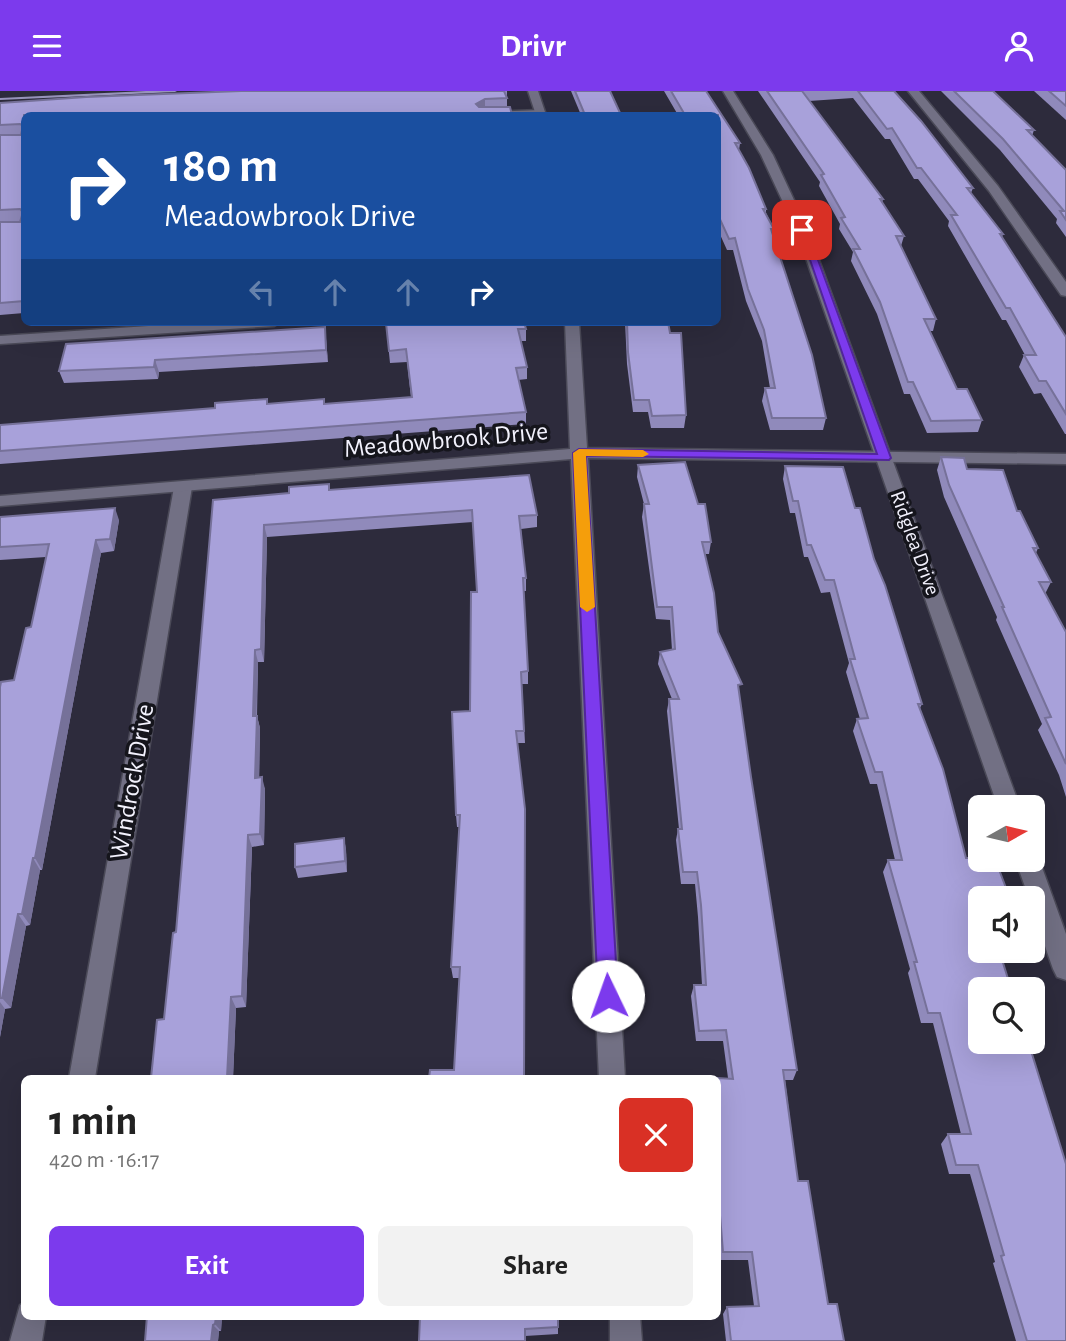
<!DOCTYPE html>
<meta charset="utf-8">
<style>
:root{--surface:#fff;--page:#f2f2f2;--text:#222;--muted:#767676;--accent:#7c3aed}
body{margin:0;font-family:"Alegreya Sans",sans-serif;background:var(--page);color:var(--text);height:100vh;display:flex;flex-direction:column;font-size:26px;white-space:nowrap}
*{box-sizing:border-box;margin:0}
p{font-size:23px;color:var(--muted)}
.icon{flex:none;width:38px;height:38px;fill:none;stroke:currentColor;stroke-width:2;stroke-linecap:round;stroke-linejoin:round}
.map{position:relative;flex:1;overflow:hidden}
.side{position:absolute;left:21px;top:984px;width:700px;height:245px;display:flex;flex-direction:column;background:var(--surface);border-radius:10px;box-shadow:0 7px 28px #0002}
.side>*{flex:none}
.guide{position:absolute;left:21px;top:21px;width:700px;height:214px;border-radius:10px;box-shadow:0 7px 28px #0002;background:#1a4fa0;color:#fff;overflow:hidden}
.needle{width:46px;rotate:82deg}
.fabs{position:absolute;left:968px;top:704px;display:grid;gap:14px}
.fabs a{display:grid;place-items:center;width:77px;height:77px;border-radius:10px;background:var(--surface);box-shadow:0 7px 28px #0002;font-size:35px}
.pin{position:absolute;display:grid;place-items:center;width:60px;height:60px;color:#fff;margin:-30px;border-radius:14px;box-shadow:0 4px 10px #0006}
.me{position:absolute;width:77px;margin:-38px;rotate:357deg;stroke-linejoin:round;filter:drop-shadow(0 0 5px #0008)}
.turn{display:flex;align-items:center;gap:24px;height:147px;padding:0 28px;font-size:32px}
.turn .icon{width:91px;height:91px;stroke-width:2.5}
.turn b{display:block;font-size:49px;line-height:60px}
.lanes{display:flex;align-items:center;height:66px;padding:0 28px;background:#0003;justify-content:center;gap:35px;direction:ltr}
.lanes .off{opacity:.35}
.round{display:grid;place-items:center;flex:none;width:74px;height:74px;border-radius:10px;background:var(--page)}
.overview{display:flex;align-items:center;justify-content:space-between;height:119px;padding:0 28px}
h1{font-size:42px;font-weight:600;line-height:52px}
.action{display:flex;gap:14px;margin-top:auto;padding:14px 28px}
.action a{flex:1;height:80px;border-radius:10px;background:var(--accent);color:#fff;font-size:28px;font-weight:600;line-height:80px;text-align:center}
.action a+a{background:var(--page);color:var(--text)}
header{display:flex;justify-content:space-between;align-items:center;height:91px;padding:0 28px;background:var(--accent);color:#fff;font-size:32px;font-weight:600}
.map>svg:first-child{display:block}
</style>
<header><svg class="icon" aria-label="menu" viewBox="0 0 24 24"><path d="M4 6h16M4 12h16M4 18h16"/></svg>Drivr<svg class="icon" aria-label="person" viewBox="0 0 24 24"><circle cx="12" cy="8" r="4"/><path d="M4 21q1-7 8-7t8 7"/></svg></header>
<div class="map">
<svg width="1066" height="1250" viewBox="0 0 1066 1250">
<rect width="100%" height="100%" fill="#2d2b3c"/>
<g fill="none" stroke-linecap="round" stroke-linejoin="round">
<!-- stream -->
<polygon fill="#9893bb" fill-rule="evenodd" points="146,0 177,0 175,1 0,9 0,7"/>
<defs>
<g id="street">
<polygon points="723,0 733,0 773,64 808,139 1020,716 998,716 796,139 761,64"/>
<polygon points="908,0 919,0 998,95 1066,191 1066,205 1061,204 989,100"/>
<polygon points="540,19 544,20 544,24 479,24 485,21"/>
<polygon points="208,231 281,231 274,235 0,253 0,245"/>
<polygon points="183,391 192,396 95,987 69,987 174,396"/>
<polygon points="1032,760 1039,768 1066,843 1066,889 1057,886 1053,878 1032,818 1032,807 1029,807 1015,768 1032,768"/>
<polygon points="24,1212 24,1225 46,1225 42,1250 10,1250 20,1214"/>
</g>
<g id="secondary">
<polygon points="528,0 538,0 546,24 536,24"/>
<polygon points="565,231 579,231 587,357 1066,363 1066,373 588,367 625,987 599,987 571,368 0,415 0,405 570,358"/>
<polygon points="610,1225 640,1225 642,1250 610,1250"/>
</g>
</defs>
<!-- street casing -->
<use href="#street" stroke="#4a4957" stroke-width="3"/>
<!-- secondary casing -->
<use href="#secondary" stroke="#4a4957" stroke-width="3"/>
<!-- street -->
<use href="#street" fill="#727084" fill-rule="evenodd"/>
<!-- secondary -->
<use href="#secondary" fill="#727084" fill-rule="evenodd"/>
</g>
<!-- wall -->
<g fill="#908abb">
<polygon points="241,0 507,0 507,16 24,24 24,222 0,224 0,131 20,131 21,130 0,130 0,12"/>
<polygon points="571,0 610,0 621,24 581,24"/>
<polygon points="664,0 706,0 740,52 739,59 766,118 766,122 774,138 773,145 826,327 823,339 770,339 762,310 765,297 770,297 762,250 746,210 733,159 727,159 718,139 718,24 678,24"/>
<polygon points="758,0 894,0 973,97 971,102 1003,143 1002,146 1066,246 1066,343 1065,343 1041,302 1034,303 1019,276 1024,264 1025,264 1006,229 1002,229 948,135 949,130 918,88 914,88 890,48 885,48 853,7 809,10 883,108 882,112 904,145 901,155 936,228 933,240 930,240 957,298 982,329 978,341 927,342 910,303 904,303 877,223 851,170 853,161 839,138 840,133 819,95 820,91"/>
<polygon points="941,0 993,0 1034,39 1032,45 1066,79 1066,146 1056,132 1057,128 1000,59"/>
<polygon points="1034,0 1066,0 1066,29"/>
<polygon points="625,231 668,231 686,324 684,337 651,337 648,321 633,321 627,273"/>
<polygon points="386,232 526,238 526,250 521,250 527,276 527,288 518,289 526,321 526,333 0,373 0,334 268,313 325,313 411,306 407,271 390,272"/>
<polygon points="325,236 328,271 159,281 158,288 64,292 59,280"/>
<polygon points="941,366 967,378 1017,420 1038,457 1036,462 1051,491 1045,503 1066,541 1066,706 1059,684 1038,639 1042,633 996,529 997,526 944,406 937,379"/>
<polygon points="638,374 698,413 711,451 709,463 705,463 718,541 739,605 751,686 797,979 793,989 785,989 798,1090 828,1213 844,1250 726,1250 723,1223 727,1216 754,1215 748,1169 720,1169 718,1145 718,987 728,987 723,950 696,950 691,905 694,894 702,894 698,826 695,793 681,793 676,749 678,738 679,738 667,620 669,608 672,608 658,573 660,561 672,559 670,529 656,528 642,426 644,413 637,386"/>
<polygon points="785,375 855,417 874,468 922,613 920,617 966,767 1006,797 1000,807 980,807 980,809 975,809 980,859 1009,891 1005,898 980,898 1066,1250 1016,1250 993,1172 995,1171 970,1083 949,1083 941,1053 948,1043 961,1043 933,932 921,932 908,882 910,878 883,781 888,769 895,769 877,693 870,693 853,640 857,628 860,628 846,581 849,572 830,501 821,502 808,466 804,466 795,422 790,422 783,388"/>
<polygon points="330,399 537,424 537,436 521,438 526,487 526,500 524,500 528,580 528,593 522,593 525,652 517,652 454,979 460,887 453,887 451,876 460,736 457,736 456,724 470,620 477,501 473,431 267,446 264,571 258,571 257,625 260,637 259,686 265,698 264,754 252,756 246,916 236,917 233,987 151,987 164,928 176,841 213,409"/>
<polygon points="0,426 119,429 114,460 101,462 42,779 40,779 30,834 26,835 11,917 5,918 0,946 0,596 14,589 31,536 46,466 0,469"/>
<polygon points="344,747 346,759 347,781 298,787 295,776"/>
<polygon points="222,1225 221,1240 219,1240 218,1250 145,1250"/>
<polygon points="420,1225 558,1236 558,1243 525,1245"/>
</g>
<!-- shaded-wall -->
<g fill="#767199">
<polygon points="485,8 485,18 476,23 476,13"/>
<polygon points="325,236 326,248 328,271 326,259"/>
<polygon points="155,269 159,281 158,288 154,276"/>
<polygon points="115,417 119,429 114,460 110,448"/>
<polygon points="264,434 267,446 264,571 261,558"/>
<polygon points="96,449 101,462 42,779 35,767"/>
<polygon points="255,559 258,571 256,637 253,625"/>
<polygon points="257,625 260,637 259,699 255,687"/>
<polygon points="262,686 265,698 264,754 260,743"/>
<polygon points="248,744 252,756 246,916 242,905"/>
<polygon points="344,747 346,759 347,781 345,770"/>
<polygon points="33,767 40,779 30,834 22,823"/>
<polygon points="18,823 26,835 11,917 2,907"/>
<polygon points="231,906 236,917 233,987 227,987"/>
<polygon points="0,911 5,918 0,946"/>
<polygon points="216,1225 222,1225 221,1240 215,1233"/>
<polygon points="213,1234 219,1240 218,1250 211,1250"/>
</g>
<!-- building -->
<g fill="#a8a1da" stroke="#767199" stroke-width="2">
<polygon points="241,0 504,0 507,7 485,8 476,13 479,16 510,16 512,24 24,24 24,210 0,212 0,131 20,131 23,121 20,118 0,119 0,44 21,44 23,35 20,33 0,34 0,12 86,6"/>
<polygon points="575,0 610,0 621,24 585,24"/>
<polygon points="671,0 706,0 740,52 735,52 749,77 766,118 763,118 774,138 771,138 812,264 826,327 772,327 765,297 775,297 764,239 748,198 735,147 729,148 718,124 718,24 685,24"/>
<polygon points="767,0 802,0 883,108 880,108 904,145 896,145 936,228 924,228 957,298 967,298 982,329 931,330 913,291 908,291 880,211 853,158 860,158 841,127 845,126 821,84 824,83"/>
<polygon points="858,0 894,0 921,30 973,97 967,97 1003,143 1000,143 1066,246 1066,323 1046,290 1039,290 1024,264 1036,264 1010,217 1006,217 951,124 957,124 921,77 917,77 892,37 887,38"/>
<polygon points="954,0 993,0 1034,39 1027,39 1066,79 1066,129 1060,120 1064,120 1003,48"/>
<polygon points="1049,0 1066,0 1066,15"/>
<polygon points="394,231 524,231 526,238 518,238 527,276 516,277 526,321 0,360 0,334 215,317 215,312 267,308 267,313 324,308 324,313 412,306 406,258 389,260 386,232"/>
<polygon points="627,231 668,231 670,242 681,242 686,324 652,325 649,309 634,309 628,261"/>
<polygon points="325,236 326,259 155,269 154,276 59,280 66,253"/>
<polygon points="941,366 964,367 967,378 1003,379 1017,420 1020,420 1038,457 1033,457 1051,491 1039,491 1066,541 1066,673 1045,627 1051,626 1002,516 1004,516 949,394"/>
<polygon points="685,371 698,413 705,413 711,451 702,451 714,502 718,541 742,593 738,594 751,686 797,979 783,979 798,1090 808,1090 828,1213 837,1213 844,1250 731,1250 727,1216 759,1215 752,1161 723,1161 718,1100 718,987 733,988 726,939 699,940 694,894 706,894 701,814 697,781 683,781 678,738 682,738 669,608 679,608 660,561 675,558 672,516 657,516 644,413 649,413 638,374"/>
<polygon points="785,375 843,376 855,417 860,417 874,468 885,494 922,613 918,613 943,678 966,767 980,767 980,768 995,768 1006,797 972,798 980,822 980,859 999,859 1009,891 985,891 986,898 980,898 980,950 1028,950 1066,1073 1066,1250 1027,1250 1001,1165 1004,1164 978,1074 956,1074 948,1043 971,1043 940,922 928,922 914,871 917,871 888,769 902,769 882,681 875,681 857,628 868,627 850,568 855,568 834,489 825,489 811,454 807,454 798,410 793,410"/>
<polygon points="529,384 537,424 519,425 526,487 523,487 528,580 521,581 524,640 516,640 525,718 524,987 429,987 430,979 454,979 460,876 451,876 460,724 456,724 452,621 470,620 471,501 477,501 472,419 264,434 261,558 255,559 253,625 257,625 255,687 262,686 260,743 248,744 242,905 231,906 227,987 151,987 157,929 164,928 173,842 176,841 213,409 289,402 289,396 329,393 329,399"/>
<polygon points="115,417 110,448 96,449 35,767 33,767 22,823 18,823 2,907 0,907 0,596 1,591 14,589 26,537 31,536 49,453 0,456 0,426"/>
<polygon points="344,747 345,770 295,776 295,753"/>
<polygon points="147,1225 216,1225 215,1233 213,1234 211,1250 145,1250"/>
<polygon points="420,1225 558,1225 558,1236 525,1238 525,1250 419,1250"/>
</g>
<!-- route -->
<polygon fill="#7c3aed" stroke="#51269a" stroke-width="2" points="799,137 807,139 891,367 889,369 586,365 618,905 615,912 608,914 601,912 598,905 573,362 579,358 877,363"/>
<!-- slow -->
<polygon fill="#f59e0b" points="579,358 643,359 649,363 643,366 586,365 595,516 587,521 580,516 573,362"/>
<g text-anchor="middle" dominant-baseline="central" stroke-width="7" stroke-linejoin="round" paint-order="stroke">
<!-- far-street labels -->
<g font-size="21" fill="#f3f2fd" stroke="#15151c">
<text transform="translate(915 452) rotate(70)">Ridglea Drive</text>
</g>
<!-- street labels -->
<g font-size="26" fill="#f3f2fd" stroke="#15151c">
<text transform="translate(446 349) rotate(-5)">Meadowbrook Drive</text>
<text transform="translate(132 691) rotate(-80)">Windrock Drive</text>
</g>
</g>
</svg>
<div class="fabs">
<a><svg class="needle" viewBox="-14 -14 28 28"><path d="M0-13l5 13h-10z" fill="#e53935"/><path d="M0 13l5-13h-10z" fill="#767676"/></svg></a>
<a><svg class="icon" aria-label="sound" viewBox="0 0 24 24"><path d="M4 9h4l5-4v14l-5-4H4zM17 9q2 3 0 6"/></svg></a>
<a><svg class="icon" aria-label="search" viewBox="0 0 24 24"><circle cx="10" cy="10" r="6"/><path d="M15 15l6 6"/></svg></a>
</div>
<div class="pin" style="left:802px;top:139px;background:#d93025"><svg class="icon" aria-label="arrive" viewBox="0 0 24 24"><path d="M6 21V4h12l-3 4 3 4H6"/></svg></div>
<svg class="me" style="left:608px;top:905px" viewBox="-20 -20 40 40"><circle r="19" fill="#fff"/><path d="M0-13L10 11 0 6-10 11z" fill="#7c3aed"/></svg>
<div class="guide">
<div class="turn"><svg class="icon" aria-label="right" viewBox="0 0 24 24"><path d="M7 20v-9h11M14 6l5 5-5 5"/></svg><div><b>180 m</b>Meadowbrook Drive</div></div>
<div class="lanes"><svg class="icon off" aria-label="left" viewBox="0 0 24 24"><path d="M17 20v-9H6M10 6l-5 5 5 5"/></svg><svg class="icon off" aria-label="ahead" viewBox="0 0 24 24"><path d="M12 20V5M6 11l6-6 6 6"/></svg><svg class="icon off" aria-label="ahead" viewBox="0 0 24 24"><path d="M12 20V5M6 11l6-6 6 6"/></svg><svg class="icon" aria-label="right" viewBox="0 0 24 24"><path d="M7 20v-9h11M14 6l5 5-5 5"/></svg></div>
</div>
<section class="side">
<div class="overview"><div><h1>1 min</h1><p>420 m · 16:17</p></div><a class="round" style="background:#d93025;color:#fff"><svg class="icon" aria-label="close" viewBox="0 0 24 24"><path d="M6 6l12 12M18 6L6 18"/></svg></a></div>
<div class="action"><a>Exit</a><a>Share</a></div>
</section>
</div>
